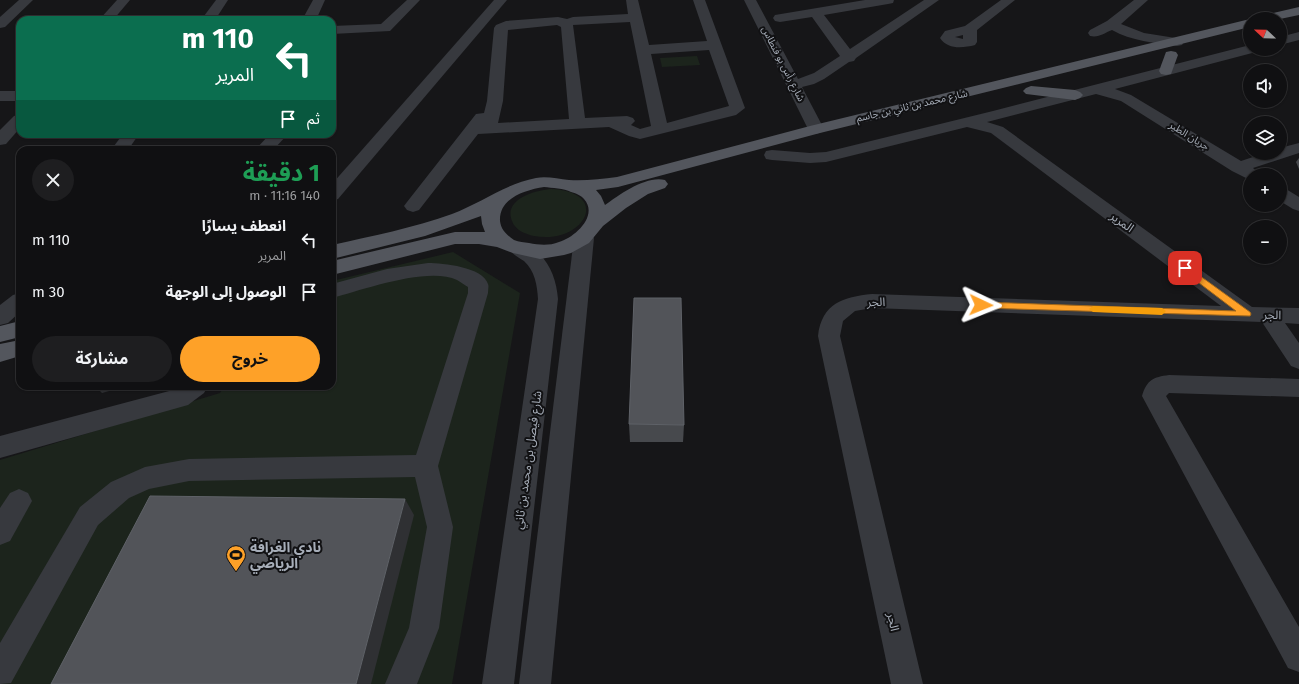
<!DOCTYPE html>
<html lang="ar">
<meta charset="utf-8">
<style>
:root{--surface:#101012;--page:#1e1e20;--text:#f1f3f6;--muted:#9c9d9f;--line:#303032;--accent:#fea128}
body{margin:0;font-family:"Fira Sans","Noto Sans Arabic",sans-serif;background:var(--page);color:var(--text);direction:rtl;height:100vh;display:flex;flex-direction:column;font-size:15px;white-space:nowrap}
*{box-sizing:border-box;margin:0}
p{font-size:13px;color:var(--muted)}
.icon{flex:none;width:22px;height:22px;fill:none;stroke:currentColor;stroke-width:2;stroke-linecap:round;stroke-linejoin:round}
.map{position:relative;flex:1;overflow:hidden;direction:ltr}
.drawer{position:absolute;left:16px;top:146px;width:320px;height:244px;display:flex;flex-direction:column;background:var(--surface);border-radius:12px;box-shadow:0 1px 3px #0004,0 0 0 1px var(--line);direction:rtl}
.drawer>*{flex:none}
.banner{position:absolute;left:16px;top:16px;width:320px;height:122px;border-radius:12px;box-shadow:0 1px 3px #0004,0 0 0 1px var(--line);direction:rtl;background:#0b6e4f;color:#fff;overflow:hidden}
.needle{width:26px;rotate:292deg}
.controls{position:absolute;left:1243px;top:12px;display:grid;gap:8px}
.controls a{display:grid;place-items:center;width:44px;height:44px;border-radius:50%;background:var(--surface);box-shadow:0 1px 3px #0004,0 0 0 1px var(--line);font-size:20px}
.pin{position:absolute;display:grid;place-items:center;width:34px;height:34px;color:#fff;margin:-17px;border-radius:8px;box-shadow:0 2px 6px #0006}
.me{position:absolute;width:44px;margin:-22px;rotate:92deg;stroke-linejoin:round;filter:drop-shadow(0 0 3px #0008)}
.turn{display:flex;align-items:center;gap:14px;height:84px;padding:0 16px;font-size:18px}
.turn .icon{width:52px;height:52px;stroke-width:2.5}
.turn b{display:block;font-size:28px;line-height:34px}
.then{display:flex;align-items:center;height:38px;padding:0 16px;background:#0003;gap:8px;font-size:15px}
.round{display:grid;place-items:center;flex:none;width:42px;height:42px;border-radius:21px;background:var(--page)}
.summary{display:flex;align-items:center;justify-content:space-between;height:68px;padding:0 16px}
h1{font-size:24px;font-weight:700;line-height:30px;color:#1e9e55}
.cta{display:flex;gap:8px;margin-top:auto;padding:8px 16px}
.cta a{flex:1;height:46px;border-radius:24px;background:var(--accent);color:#111;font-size:16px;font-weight:700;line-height:46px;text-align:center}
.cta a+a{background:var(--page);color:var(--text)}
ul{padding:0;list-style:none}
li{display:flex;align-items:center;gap:12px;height:52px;padding:0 16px}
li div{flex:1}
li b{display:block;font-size:15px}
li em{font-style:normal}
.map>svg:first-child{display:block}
</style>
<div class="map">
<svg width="1299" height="684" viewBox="0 0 1299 684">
<rect width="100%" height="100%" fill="#161618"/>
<!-- green -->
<g fill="#1c241c">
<polygon points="697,56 700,65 662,67 660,58"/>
<path d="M 551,189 C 613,192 584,245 534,236 C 525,234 515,230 512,221 C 503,199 536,190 551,189 Z"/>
<polygon points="453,252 520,293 452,684 0,684 0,460 220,393 224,386 332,386 332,281"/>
</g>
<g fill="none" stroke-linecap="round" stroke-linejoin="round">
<!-- minor -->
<g fill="#37393e" fill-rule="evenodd">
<polygon points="19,0 33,0 5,27 0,28 0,17"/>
<polygon points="117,0 130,0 113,20 99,20"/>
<polygon points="216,0 228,0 215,20 201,20"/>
<polygon points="313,0 325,0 316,20 302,20"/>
<polygon points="407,0 420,0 390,31 332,34 332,26 381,24"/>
<polygon points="494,0 507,0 338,199 332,201 332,184"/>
<path d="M 626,0 L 638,0 L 649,45 L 707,41 L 693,0 L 705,0 L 745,108 L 736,115 L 640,139 L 629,136 L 609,127 L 478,134 L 419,210 L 413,212 L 407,210 L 404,206 L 407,202 L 476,114 L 484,113 L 487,101 L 494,28 L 496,25 L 506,21 L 558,17 L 567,19 L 573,17 L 628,14 ZM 630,22 L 651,126 L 640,129 L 631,125 L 635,121 L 633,118 L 627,116 L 585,118 L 573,25 ZM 557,25 L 561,27 L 569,119 L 498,123 L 503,101 L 508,30 ZM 709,50 L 729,106 L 667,123 L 651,54 Z"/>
<polygon points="744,0 756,0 798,79 814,73 840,56 812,17 780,22 775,21 773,18 775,15 865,0 894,0 893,3 888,4 824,15 850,49 924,0 939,0 856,58 854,61 849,62 824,79 814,84 802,87 824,129 822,132 816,134 810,132 808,129"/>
<path d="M 1001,0 L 1015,0 L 977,30 L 977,42 L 975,45 C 963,48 948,50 940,38 L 945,31 L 965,26 ZM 963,35 L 963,39 L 955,37 Z"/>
<path d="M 1134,0 L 1148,0 L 1121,24 L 1144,33 L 1182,39 L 1184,42 L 1182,45 L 1177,46 C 1155,43 1131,41 1112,30 C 1104,33 1099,38 1090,36 L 1088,33 L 1090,30 L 1107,21 Z"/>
<polygon points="1299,32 1299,40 1280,45 1280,37"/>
<path d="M 1250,45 L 1250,49 L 1258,49 L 1256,52 L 1115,89 L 1131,95 L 1241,161 L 1265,153 L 1280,153 L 1280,148 L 1299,143 L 1299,153 L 1253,168 L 1261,175 L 1250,175 L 1250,180 L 1232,171 L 1121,101 L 1096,94 L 987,122 L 1003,127 L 1252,307 L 1299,308 L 1299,324 L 1285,323 L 1299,343 L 1299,369 L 1291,366 L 1262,322 L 872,308 L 855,311 L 843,321 L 840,336 L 923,684 L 891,684 L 818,336 C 822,303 843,297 872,294 L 1221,306 L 991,133 L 967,127 L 826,162 L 810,163 L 772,160 L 766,159 L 764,155 L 766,151 L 772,150 L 810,153 L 826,152 L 993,111 Z"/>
<rect x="0" y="91" width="20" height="10"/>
<polygon points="20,114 20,128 6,144 0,145 0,130 14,116"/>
<polygon points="123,134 139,134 128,150 111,150"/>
<polygon points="270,134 288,134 273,150 255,150"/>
<polygon points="1280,187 1286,189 1299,197 1299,211 1293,209 1280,201"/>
<polygon points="584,232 591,234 594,238 551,684 519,684 574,238 577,234"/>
<path d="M 519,242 C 545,250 556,274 558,299 L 514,684 L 482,684 L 538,299 C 537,285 535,271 524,261 C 518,257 513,255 509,249 L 512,244 Z"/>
<path d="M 428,263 C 443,263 483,267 488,284 C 489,286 488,290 488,293 L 438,466 L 453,527 L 439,628 L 417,684 L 385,684 L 409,628 L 427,527 L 415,477 L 189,481 L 149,489 L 129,498 L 98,525 L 11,683 L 0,684 L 0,643 L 80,507 L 111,482 L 145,467 L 189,459 L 416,455 L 468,293 L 468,287 C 464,285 461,282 457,280 C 428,266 362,290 332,298 L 332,284 L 387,269 Z"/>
<polygon points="20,293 20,312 8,323 0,325 0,305 13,295"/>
<path d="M 1169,375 L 1299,379 L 1299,397 L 1169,393 L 1166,396 L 1299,627 L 1299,672 L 1288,668 L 1142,396 C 1147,380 1153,377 1169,375 Z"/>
<polygon points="179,386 208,386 204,393 188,405 0,458 0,436 173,390"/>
<polygon points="19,489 28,493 32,501 10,541 0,545 0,508 10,493"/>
</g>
<!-- major -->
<g fill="#53565d" fill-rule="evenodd">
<polygon points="1299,7 1299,15 1280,19 1258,19 1260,16"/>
<path d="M 1250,19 L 1250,27 L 820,133 L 618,187 L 596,190 L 601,196 L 605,205 C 620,194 647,175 665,180 L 668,184 L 665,188 L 648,194 L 626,208 L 603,226 L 589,243 L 571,253 L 564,255 L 540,259 L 513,253 L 497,247 L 479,244 L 455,244 L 332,275 L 332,261 L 455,232 L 485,232 L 482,224 L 481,216 L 425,236 L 332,259 L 332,245 C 372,236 413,228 452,214 C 481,203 505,184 536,178 C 547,176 558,179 569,180 C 585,181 601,179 617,177 L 810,126 ZM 544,187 C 552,188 564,188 571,192 C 575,193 582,196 584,199 C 599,216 574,238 559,242 C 549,246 539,245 529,243 C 524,242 519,242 514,240 C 507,235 501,230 500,221 C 499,198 525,190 544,187 Z"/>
<polygon points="1171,51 1176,52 1178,55 1171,74 1166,75 1161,74 1159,71 1166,52"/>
<polygon points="1031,86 1075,90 1080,92 1083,95 1080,98 1075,100 1026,94 1023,91 1026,88"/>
<polygon points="20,321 20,337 0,342 0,326"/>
<polygon points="20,340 20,356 0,362 0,344"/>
</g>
</g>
<!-- wall -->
<g fill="#47494d">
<polygon points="1299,158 1299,169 1296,162"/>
<polygon points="629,424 684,425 683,442 630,442"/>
</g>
<!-- shaded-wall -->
<g fill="#2f3033">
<polygon points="95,386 127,386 102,393"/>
<polygon points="405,499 414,515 371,684 356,684"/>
</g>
<!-- building -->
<g fill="#525459" stroke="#5f6268">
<polygon points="634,298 681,298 684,425 629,424"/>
<polygon points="150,496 405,499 356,684 51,684"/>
</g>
<!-- route -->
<polygon fill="#fea128" stroke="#a5691a" points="1185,265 1250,312 1251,314 1250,316 981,308 977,305 981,302 1236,311 1182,270 1180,268"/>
<!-- slow -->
<polygon fill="#f59e0b" points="1093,306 1162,308 1166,311 1162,315 1093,312 1089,309"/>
<!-- icons -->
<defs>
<symbol id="stadium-pin" viewBox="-11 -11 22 30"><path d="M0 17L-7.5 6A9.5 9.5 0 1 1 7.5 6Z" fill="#fea128" stroke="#111113"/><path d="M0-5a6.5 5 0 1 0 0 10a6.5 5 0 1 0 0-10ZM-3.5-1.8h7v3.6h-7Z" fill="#111"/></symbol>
</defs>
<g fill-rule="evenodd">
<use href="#stadium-pin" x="225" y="544" width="22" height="30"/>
</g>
<g text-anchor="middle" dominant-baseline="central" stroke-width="4" stroke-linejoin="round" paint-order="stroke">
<!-- far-street labels -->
<g font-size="10" fill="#a7aeb9" stroke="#111113">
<text transform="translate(783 64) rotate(63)">شارع رأس بو فنطاس</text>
<text transform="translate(912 106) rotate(-13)">شارع محمد بن ثاني بن جاسم</text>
<text transform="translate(1189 136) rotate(32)">جريان الطير</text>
</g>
<!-- street labels -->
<g font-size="12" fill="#a7aeb9" stroke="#111113">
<text transform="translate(1122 222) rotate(36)">المرير</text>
<text transform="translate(876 302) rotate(-1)">الجر</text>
<text transform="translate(1272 315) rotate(2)">الجر</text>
<text transform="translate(528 460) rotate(-82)">شارع فيصل بن محمد بن ثاني</text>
<text transform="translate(893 622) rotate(78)">الجر</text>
</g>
<!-- near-poi labels -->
<g font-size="14" font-weight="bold" fill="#a7aeb9" stroke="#111113" text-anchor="start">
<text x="250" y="547">نادي الغرافة<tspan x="250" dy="16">الرياضي</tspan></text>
</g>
</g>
</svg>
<div class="controls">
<a><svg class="needle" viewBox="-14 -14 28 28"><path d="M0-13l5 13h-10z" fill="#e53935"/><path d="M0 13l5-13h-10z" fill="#9c9d9f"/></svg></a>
<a><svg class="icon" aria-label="sound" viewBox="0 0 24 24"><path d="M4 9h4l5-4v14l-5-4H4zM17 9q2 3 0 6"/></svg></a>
<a><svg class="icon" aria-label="layers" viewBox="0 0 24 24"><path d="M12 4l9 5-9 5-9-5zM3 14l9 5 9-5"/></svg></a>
<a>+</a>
<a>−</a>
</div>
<div class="pin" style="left:1185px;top:268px;background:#d93025"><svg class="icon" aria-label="arrive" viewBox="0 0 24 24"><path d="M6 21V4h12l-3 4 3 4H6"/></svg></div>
<svg class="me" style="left:981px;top:305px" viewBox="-20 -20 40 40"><path d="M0-17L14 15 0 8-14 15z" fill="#fea128" stroke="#fff" stroke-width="4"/></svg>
<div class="banner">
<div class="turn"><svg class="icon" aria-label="left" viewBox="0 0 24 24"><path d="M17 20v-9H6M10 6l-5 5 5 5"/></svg><div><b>110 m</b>المرير</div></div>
<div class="then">ثم<svg class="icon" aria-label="arrive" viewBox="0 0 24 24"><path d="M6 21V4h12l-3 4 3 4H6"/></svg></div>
</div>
<section class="drawer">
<div class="summary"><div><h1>1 دقيقة</h1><p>140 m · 11:16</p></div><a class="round"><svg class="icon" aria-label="close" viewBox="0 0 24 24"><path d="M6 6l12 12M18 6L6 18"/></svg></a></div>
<ul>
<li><svg class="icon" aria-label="left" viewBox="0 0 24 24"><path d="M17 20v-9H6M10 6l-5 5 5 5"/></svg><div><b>انعطف يسارًا</b><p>المرير</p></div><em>110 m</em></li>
<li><svg class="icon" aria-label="arrive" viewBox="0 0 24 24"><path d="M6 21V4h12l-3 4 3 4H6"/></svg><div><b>الوصول إلى الوجهة</b></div><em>30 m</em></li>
</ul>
<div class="cta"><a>خروج</a><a>مشاركة</a></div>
</section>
</div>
